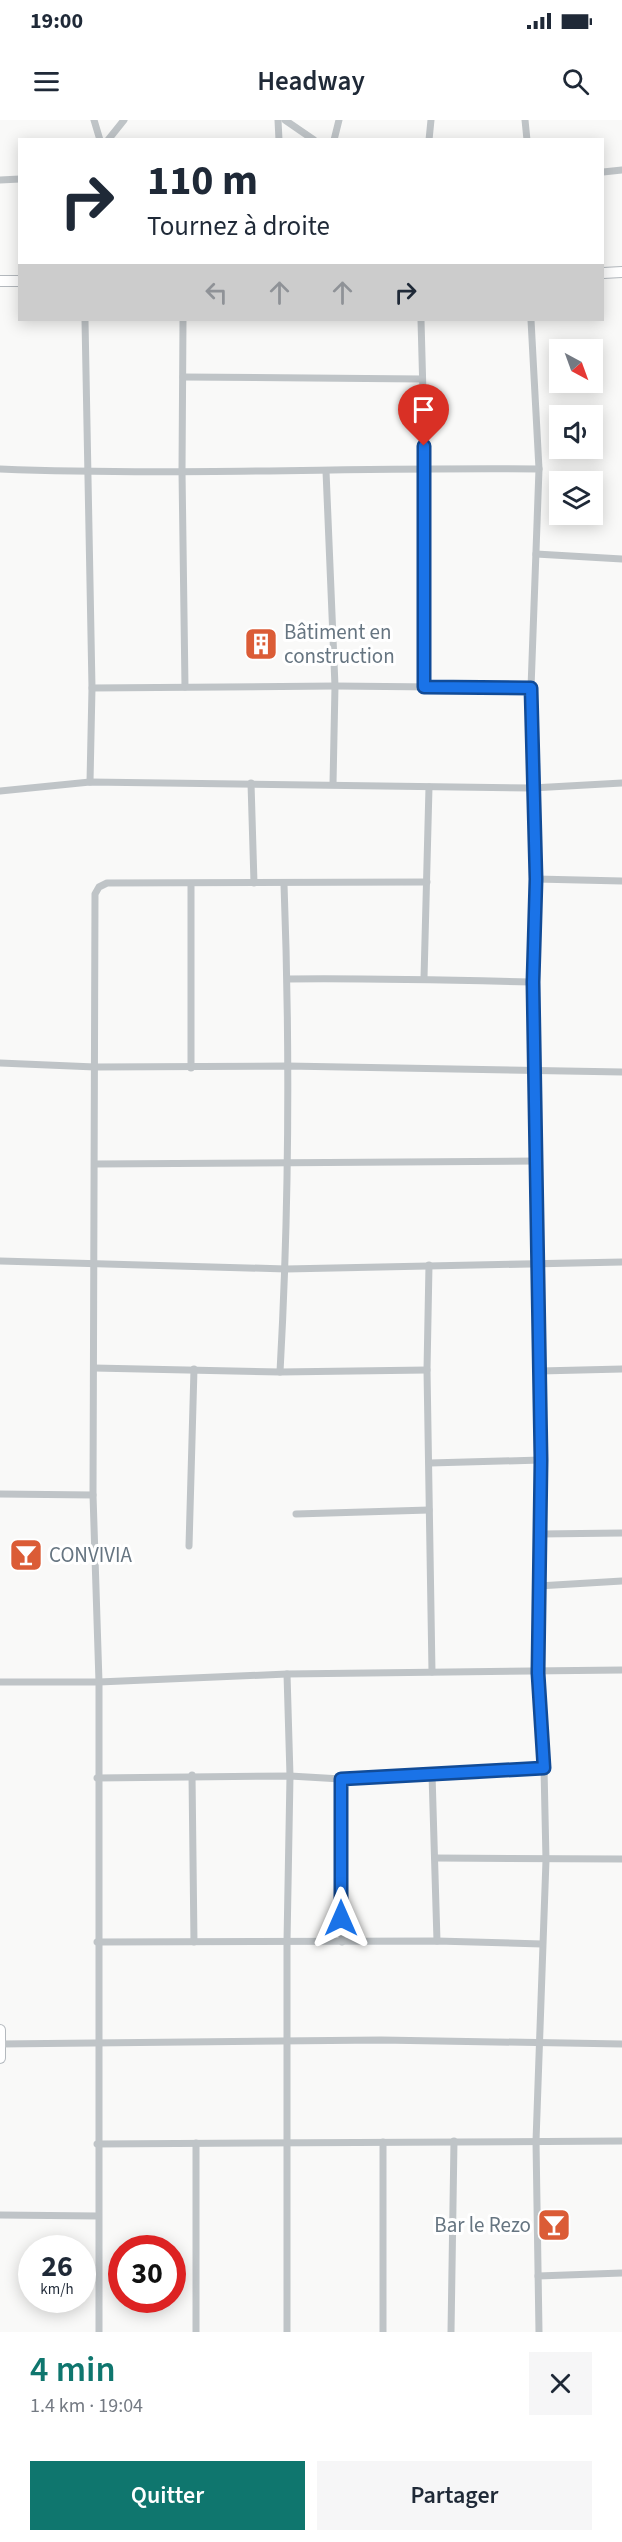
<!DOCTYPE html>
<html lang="fr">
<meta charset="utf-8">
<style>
:root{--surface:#fff;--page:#f6f6f7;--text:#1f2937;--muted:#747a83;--accent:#0f766e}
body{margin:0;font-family:"Source Sans 3",sans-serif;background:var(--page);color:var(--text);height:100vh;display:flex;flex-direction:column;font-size:22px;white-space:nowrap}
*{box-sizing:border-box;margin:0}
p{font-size:20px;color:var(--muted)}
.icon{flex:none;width:33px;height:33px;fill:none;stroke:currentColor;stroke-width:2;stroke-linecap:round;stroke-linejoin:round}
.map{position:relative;height:2212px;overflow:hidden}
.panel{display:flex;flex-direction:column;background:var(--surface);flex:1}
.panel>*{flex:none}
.guide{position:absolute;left:18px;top:18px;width:586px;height:183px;border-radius:0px;box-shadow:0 3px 15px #0003;background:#fff;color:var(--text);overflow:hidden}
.needle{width:39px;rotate:139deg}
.buttons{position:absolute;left:549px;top:219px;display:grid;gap:12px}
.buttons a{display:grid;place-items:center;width:54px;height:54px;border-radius:0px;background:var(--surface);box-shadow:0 3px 15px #0003;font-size:30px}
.speed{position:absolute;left:18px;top:2115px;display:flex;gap:12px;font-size:30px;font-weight:700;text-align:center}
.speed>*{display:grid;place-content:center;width:78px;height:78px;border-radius:50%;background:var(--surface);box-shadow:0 3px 15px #0003;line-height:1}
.speed small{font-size:15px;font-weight:400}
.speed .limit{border:9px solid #d22;background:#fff;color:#111}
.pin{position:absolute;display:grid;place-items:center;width:51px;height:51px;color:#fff;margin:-62px -26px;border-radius:50% 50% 50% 0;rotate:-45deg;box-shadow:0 0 6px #0007}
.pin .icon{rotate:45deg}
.me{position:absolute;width:66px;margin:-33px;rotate:0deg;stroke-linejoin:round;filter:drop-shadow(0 0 4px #0008)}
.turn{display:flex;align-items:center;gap:21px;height:126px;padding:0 30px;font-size:27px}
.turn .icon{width:78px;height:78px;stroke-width:2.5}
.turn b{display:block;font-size:42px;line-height:51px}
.lanes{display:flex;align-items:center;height:57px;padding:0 30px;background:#0003;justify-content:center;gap:30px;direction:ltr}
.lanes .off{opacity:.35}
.round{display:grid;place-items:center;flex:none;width:63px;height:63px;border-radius:0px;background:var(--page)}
.overview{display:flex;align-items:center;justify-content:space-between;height:102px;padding:0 30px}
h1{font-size:36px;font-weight:600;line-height:45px;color:var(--accent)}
.action{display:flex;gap:12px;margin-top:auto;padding:12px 30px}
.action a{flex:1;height:69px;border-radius:0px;background:var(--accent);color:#fff;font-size:24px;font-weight:600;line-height:69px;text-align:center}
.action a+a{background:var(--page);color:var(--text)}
.status{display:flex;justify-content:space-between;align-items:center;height:42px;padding:0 30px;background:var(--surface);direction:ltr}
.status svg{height:16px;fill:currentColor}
header{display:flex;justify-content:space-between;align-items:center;height:78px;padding:0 30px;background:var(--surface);font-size:27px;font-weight:600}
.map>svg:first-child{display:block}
</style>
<div class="status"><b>19:00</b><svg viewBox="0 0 49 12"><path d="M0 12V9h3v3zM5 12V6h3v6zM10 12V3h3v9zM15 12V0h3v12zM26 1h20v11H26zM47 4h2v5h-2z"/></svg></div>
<header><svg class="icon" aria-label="menu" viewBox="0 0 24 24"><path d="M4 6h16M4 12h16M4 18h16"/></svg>Headway<svg class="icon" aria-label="search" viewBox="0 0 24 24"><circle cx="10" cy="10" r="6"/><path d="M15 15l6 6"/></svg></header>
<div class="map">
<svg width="622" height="2212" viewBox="0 0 622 2212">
<rect width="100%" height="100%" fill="#f9f9f8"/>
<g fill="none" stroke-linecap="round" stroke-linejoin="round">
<defs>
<g id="secondary">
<polyline points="603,153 622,152"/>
<polyline points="0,161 20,161"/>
<polyline points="0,1910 0,1938"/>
</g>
</defs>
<!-- secondary casing -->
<use href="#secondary" stroke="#b4b9be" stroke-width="12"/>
<!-- street -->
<g stroke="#bfc4c7" stroke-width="7">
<polyline points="94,0 100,20"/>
<polyline points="278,0 279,20"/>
<polyline points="285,0 314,20"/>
<polyline points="525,0 527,20"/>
<polyline points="108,20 124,0"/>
<polyline points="334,20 339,0"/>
<polyline points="429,20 431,0"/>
<polyline points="603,52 622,50"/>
<polyline points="0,60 20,59"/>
<polyline points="85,200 92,568 90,662"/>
<polyline points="183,200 182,351 185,567"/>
<polyline points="421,200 425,348 424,567"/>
<polyline points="531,200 539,349 531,568 536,759 533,862 541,1340 538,1553 544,1648 546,1740 536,2021 539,2212"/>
<polyline points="183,257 422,259"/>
<path d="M 0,349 C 180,356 359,347 539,349"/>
<polyline points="326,351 335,566 333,664"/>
<polyline points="536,434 622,439"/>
<polyline points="92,568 335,566 531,568"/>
<polyline points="251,663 254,763"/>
<polyline points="0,671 90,662 532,668 622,663"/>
<polyline points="536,759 622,761"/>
<polyline points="191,765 191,948"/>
<polyline points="424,858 429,667"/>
<path d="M 288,859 C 370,858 451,860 533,862"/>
<polyline points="0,943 95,947 287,946 622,952"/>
<polyline points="95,1044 536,1041"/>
<polyline points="0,1141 286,1149 622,1142"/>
<polyline points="429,1145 427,1250 432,1552"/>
<polyline points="94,1248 280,1252 427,1250"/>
<polyline points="540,1251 622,1249"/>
<path d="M 280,1252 C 289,1090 290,926 284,764"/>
<polyline points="430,1343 541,1340"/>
<polyline points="0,1374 93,1375"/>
<polyline points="296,1394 429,1390"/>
<polyline points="540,1414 622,1413"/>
<polyline points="189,1426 194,1249"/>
<polyline points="538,1466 622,1461"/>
<polyline points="287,1554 290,1656 287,1822 287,2212"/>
<polyline points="0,1562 99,1562 287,1554 622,1550"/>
<polyline points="432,1654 437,1821"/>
<polyline points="192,1655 194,1822"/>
<polyline points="97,1658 290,1656 341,1659 544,1648"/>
<polyline points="341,1659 342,1822"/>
<polyline points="435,1738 622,1739"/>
<polyline points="97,1822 437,1821 542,1824"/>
<polyline points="0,1924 381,1920 622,1924"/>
<polyline points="196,2023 196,2212"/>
<polyline points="97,2024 622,2021"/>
<polyline points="0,2095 98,2096"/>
<polyline points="538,2156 622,2153"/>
<polyline points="99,2212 99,1562 93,1375 95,774 99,767 107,763 427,762"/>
<polyline points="383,2212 383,2022"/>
<polyline points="451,2212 454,2021"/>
</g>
<!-- secondary -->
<use href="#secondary" stroke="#fff" stroke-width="10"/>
</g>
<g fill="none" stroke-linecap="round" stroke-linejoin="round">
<defs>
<polyline id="route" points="341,1798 341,1659 544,1648 538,1553 541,1340 533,862 536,759 531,568 424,567 424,326"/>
</defs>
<!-- route casing -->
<use href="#route" stroke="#114b97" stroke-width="15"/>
<!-- route -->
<use href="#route" stroke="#1a73e8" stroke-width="10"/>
</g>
<!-- icons -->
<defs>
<symbol id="building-square" viewBox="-11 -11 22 22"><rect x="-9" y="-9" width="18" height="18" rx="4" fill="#db5c36" stroke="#fff"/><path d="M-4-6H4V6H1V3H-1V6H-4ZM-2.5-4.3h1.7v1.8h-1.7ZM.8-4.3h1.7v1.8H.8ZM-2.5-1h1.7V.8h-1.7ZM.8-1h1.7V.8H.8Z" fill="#fff"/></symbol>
<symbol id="bar-square" viewBox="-11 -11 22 22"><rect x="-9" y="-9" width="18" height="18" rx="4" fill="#db5c36" stroke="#fff"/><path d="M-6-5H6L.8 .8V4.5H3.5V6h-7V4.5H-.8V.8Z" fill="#fff"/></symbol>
</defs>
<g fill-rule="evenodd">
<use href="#building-square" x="242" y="505" width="38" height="38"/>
<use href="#bar-square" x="7" y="1416" width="38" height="38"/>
<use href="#bar-square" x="535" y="2086" width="38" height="38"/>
</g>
<g text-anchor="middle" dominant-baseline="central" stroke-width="6" stroke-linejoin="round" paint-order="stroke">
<!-- poi labels -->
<g font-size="21" fill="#667581" stroke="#fff" text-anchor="start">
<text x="284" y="512">Bâtiment en<tspan x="284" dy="24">construction</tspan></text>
<text x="49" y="1435">CONVIVIA</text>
<text x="531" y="2105" text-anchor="end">Bar le Rezo</text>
</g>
</g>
</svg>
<div class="buttons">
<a><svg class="needle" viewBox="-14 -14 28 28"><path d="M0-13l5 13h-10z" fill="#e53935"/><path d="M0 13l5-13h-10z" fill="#747a83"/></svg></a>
<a><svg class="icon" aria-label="sound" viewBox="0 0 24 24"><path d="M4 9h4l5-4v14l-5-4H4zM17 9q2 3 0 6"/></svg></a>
<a><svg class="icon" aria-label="layers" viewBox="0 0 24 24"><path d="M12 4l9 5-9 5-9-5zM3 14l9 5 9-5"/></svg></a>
</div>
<div class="speed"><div>26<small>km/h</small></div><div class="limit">30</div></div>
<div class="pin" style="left:424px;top:326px;background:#d93025"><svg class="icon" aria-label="arrive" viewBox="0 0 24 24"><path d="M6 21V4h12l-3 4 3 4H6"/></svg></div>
<svg class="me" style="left:341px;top:1798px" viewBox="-20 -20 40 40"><path d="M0-17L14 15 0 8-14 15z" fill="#1a73e8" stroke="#fff" stroke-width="4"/></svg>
<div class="guide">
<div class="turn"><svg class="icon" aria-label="right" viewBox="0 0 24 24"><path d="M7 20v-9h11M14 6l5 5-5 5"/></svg><div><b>110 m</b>Tournez à droite</div></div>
<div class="lanes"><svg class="icon off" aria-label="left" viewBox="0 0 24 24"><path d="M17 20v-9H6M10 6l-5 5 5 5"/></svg><svg class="icon off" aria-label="ahead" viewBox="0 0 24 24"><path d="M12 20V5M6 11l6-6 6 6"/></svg><svg class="icon off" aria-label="ahead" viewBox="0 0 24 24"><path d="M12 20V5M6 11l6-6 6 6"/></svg><svg class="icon" aria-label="right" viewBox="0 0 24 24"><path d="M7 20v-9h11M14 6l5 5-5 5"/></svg></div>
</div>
</div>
<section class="panel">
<div class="overview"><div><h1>4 min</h1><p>1.4 km · 19:04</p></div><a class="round"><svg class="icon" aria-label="close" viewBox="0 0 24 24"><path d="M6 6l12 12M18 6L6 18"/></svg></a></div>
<div class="action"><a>Quitter</a><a>Partager</a></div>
</section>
